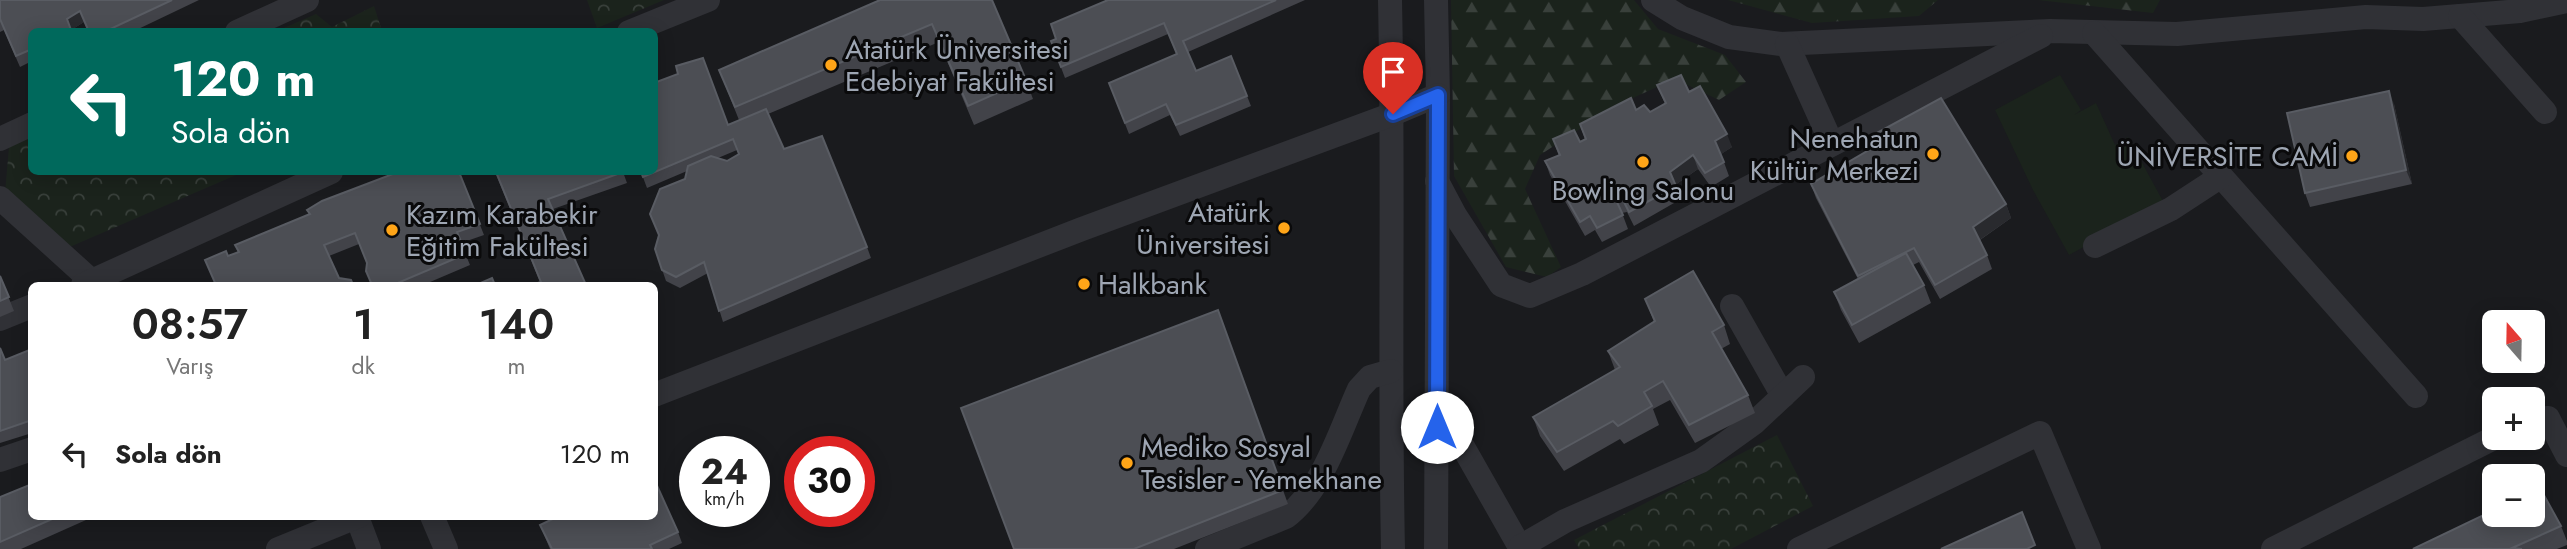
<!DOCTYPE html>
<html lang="tr">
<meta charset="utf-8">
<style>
:root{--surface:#fff;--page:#f2f2f2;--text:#222;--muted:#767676}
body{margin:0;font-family:Jost,sans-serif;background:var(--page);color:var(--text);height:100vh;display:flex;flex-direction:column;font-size:26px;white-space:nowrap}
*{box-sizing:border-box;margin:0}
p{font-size:23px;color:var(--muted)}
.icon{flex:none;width:38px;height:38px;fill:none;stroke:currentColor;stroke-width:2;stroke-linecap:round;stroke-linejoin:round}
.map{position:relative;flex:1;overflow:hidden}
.sheet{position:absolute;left:28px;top:282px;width:630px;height:238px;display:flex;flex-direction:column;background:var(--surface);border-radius:10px;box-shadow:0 4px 18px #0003}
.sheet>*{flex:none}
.guide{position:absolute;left:28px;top:28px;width:630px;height:147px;border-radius:10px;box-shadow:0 4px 18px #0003;background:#00695c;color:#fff;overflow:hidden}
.needle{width:46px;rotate:340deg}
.tools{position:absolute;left:2482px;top:310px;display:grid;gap:14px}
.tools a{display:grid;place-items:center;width:63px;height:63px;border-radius:10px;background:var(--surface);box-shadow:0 4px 18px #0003;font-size:35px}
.speed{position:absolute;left:679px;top:436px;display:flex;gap:14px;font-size:35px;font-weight:700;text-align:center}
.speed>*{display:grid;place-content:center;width:91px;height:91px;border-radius:50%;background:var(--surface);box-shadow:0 4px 18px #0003;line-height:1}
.speed small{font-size:18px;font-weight:400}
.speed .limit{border:10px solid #d22;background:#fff;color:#111}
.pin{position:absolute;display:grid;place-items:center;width:60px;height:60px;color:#fff;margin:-72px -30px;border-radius:50% 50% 50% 0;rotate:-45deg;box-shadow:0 0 7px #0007}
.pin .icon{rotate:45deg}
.me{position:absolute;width:77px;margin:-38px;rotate:0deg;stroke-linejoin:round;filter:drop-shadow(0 0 5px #0008)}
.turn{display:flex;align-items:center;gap:24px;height:147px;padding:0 28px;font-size:32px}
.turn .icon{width:91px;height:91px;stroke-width:2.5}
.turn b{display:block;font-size:49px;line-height:60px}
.eta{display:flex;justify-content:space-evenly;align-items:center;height:119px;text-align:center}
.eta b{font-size:42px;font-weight:600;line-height:49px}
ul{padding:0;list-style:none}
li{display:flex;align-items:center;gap:21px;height:105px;padding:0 28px}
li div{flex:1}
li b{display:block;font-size:26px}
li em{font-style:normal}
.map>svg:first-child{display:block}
</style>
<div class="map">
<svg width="2567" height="549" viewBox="0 0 2567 549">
<defs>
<pattern id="forest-firs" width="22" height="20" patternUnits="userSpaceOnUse" patternTransform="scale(1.75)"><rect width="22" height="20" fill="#1b231c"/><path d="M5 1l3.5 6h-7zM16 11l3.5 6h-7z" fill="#39403b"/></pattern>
<pattern id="park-crowns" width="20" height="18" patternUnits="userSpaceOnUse" patternTransform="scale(1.75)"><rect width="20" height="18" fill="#1b231c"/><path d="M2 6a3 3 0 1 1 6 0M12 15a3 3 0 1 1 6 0" fill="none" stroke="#39403b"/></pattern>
</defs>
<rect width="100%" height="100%" fill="#0f0f11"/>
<!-- built -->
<path fill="#1a1b1e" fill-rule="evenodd" d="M 0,0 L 2567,0 L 2567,549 L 0,549 ZM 32,32 L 654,32 L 654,172 L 32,172 ZM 32,285 L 654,285 L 654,516 L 32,516 ZM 2494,322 L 2532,322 L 2532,360 L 2494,360 ZM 2494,399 L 2532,399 L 2532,438 L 2494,438 ZM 695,452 L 754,452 L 754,511 L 695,511 ZM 800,452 L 859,452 L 859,511 L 800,511 ZM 2494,476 L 2532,476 L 2532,514 L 2494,514 Z"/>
<!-- forest -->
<g fill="url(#forest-firs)">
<polygon points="1451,0 1634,0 1658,29 1725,55 1746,82 1719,100 1675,79 1615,106 1540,155 1525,189 1561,267 1547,277 1506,267 1454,176"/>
<polygon points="1728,0 1938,0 1919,16 1812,23"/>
<polygon points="2038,0 2160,0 2153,13"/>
</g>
<!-- park -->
<g fill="url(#park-crowns)">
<polygon points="587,0 664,0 597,28"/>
<polygon points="374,6 382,31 277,31 316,14 332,27"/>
<polygon points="31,137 32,172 243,172 65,249 5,193 9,147"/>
<polygon points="1777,435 1813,506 1731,549 1579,549 1574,540"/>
</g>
<!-- pitch -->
<polygon fill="#1b231c" points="2060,75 2081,110 2074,115 2096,103 2115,145 2128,137 2164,203 2069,255 2033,190 1995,110"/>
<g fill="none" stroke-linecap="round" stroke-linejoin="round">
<!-- minor -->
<g stroke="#303136" stroke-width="24">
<path d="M 1390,0 C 1394,183 1389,366 1393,549"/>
<polyline points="1436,0 1438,95 1436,549"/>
<polyline points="1653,0 1682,18 1729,37 1781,44 2050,31 2177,34 2366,17 2423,19 2520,11 2567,1"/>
<polyline points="2460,16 2545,112"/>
<polyline points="237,32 307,0"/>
<polyline points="629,32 708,0"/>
<polyline points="2094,33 2416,396"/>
<polyline points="1787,44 1832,144"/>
<polyline points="0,139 32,124"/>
<polyline points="1437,181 1455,215 1501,285 1530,296 1582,274 2041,36"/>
<polyline points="0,198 96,285"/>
<polyline points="2095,246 2171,209 2220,177"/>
<polyline points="83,285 331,172"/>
<polyline points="1732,306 1783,396"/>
<polyline points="0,319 32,306"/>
<polyline points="654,395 1082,229 1393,114 1438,95"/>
<polyline points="1437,401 1521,549"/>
<polyline points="2532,419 2548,418 2567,455"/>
<polyline points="0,460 32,449"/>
<polyline points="432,516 446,549"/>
<polyline points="357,517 369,549"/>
<polyline points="1520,547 1565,521 1701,461 1754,423 1803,377"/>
<polyline points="278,549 359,516"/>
<path d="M 1207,549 L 1286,517 C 1323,489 1340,431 1359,389 L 1370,377 L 1391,371"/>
<polyline points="1799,549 2040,433 2089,549"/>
<polyline points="2273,549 2494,438"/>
</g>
</g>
<!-- wall -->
<g fill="#424349" fill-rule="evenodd">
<polygon points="0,0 199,0 132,32 88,32 84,22 71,30 72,32 32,32 32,61 20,67 4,30 0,32"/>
<path d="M 992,0 L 1026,80 L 1033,99 L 974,125 L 939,42 L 768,114 L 784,149 L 867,247 L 871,258 L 723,322 L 708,273 L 680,288 L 666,281 L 655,249 L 685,179 L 687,171 L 647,188 L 641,172 L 678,74 L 728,125 L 739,120 L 719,70 ZM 737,150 L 739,155 L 727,161 L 718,158 Z"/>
<polygon points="1108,0 1305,0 1188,52 1196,71 1247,96 1251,106 1180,136 1170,115 1129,134 1109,83 1177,55 1168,34 1065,78 1051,41 1056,39"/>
<polygon points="1657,85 1689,92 1732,147 1721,154 1729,176 1711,187 1698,169 1675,185 1681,199 1634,226 1627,212 1622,213 1628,229 1602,242 1595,230 1585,236 1550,175 1545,161 1559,156 1553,139 1580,142 1585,140 1580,124 1636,110 1650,112 1665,104"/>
<polygon points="2394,104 2412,184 2310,207 2305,193"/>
<polygon points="459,172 484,235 461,243 470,265 423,285 371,285 367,264 359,244 329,256 339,278 353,285 238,253 235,245 309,214 307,210 418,174"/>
<polygon points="495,172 623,172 627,183 553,209 540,282"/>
<polygon points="1811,184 2006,204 2011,218 1980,240 1987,255 1992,269 1940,299 1919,262 1913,265 1924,285 1931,303 1859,343 1841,310 1834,292 1858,279 1816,198"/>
<polygon points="0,276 14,311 0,317"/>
<polygon points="1645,299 1724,325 1730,344 1721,349 1748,395 1755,413 1695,443 1670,400 1653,409 1659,425 1624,444 1620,439 1564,471 1540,436 1533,417 1615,370 1608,351 1654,322"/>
<polygon points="1218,310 1288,504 1174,549 1014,549"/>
<polygon points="0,348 5,360 32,349 32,433 0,443"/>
<polygon points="0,497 32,516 95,516 21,549 0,549"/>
<polygon points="540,525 678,532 682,543 669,549 550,549"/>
<polygon points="2561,526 2567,541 2567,545 2557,549 2413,549"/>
</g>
<!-- shaded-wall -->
<g fill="#292a2e">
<polygon points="80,11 84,22 71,30 67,19"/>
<polygon points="2389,91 2394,104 2412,184 2406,170"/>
<polygon points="1727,134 1732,147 1720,155 1715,141"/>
<polygon points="1693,155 1698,169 1675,185 1670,172"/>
<polygon points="2006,204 2011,218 1978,241 1973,227"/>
</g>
<!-- building -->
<g fill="#4c4e54" stroke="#595c63" stroke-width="2">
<polygon points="0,0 172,0 104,32 89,32 80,11 67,19 71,30 67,32 32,32 32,49 16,56 0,19"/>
<polygon points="880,0 992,0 1026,80 968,106 932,24 735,107 719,70"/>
<polygon points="1108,0 1276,0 1183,41 1196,71 1231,56 1247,96 1176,125 1166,104 1125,123 1109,83 1177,54 1164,23 1061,67 1051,41 1056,39 1051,24"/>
<polygon points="703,58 728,125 766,109 784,149 822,136 867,247 719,311 704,262 676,277 662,270 655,249 659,235 650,214 660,189 685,179 688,166 711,156 727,161 739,154 733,139 643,177 641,172 654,172 654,83 678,74 676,66"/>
<polygon points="1681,75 1689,92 1700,86 1727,134 1715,141 1724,162 1705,173 1693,155 1670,172 1676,186 1629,212 1622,198 1616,200 1623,215 1597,228 1590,216 1580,222 1545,161 1560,155 1553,139 1574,130 1580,142 1586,139 1580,124 1631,98 1636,110 1644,105 1650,112 1666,103 1657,85"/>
<polygon points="2389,91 2406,170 2305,193 2287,113"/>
<polygon points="1941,98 2006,204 1973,227 1987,255 1935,285 1914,248 1858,276 1811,184 1879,144 1875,134"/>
<polygon points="398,172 417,172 418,174 423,172 459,172 480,224 457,232 466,254 393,285 372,285 366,271 367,263 355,233 324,245 339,278 351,280 353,285 216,285 205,260 226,251 228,256 239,252 235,245 310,214 307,210 322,201"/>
<polygon points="496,172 623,172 548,199 586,285 531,285 541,282"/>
<polygon points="1906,253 1924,285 1852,325 1834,292"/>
<polygon points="1693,271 1724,325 1712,332 1748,395 1689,425 1663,381 1644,392 1652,406 1618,426 1613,421 1557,452 1533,417 1620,367 1608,351 1655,321 1645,299"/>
<polygon points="0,276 9,297 0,301"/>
<polygon points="492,278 495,285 476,285"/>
<polygon points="1218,310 1283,490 1134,549 1014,549 961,408"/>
<polygon points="0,348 5,360 32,349 32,420 0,431"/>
<polygon points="654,479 678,532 650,545 652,549 552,549 540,525 559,516 654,516"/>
<polygon points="32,484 32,516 59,516 0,542 0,497"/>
<polygon points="2540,488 2561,526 2512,548 2522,549 2413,549 2494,510 2494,514 2532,514 2532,492"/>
<polygon points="2022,512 2035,545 2027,549 1941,549"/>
</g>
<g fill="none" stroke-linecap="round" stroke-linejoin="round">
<defs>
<polyline id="route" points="1393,114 1438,95 1437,427"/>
</defs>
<!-- route casing -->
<use href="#route" stroke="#184099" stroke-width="18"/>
<!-- route -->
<use href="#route" stroke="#2563eb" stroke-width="12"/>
</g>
<!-- markers -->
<g fill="#ffa518" stroke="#0a0a0b" stroke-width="2.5">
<circle cx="831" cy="65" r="7"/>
<circle cx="1933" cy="154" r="7"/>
<circle cx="2352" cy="156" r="7"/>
<circle cx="1643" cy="162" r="7"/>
<circle cx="1284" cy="228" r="7"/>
<circle cx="392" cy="230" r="7"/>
<circle cx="1084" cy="284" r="7"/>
<circle cx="1127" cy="463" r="7"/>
</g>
<g text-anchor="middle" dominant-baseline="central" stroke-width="6" stroke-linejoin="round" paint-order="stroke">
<!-- poi labels -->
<g font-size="28" fill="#9ea6b3" stroke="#0a0a0b" text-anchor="start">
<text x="845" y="49">Atatürk Üniversitesi<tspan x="845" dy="32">Edebiyat Fakültesi</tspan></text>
<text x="1919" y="138" text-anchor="end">Nenehatun<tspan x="1919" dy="32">Kültür Merkezi</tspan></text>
<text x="2338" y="156" text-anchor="end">ÜNİVERSİTE CAMİ</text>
<text x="1643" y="190" text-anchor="middle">Bowling Salonu</text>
<text x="1270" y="212" text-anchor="end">Atatürk<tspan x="1270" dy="32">Üniversitesi</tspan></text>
<text x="406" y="214">Kazım Karabekir<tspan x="406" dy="32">Eğitim Fakültesi</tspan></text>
<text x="1098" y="284">Halkbank</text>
<text x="1141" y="447">Mediko Sosyal<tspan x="1141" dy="32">Tesisler - Yemekhane</tspan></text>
</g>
</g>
</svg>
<div class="tools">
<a><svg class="needle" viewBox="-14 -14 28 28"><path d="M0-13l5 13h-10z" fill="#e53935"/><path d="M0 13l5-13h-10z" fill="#767676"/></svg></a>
<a>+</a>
<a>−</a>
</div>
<div class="speed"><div>24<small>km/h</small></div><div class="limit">30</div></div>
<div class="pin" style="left:1393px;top:114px;background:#d93025"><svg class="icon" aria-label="arrive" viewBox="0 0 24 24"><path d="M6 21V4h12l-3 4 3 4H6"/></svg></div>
<svg class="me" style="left:1437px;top:427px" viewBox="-20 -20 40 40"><circle r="19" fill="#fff"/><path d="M0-13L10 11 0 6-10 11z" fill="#2563eb"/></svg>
<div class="guide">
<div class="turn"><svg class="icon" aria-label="left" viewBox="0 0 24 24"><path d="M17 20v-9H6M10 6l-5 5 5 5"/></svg><div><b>120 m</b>Sola dön</div></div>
</div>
<section class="sheet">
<div class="eta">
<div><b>08:57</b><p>Varış</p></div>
<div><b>1</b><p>dk</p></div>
<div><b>140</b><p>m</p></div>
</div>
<ul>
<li><svg class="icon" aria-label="left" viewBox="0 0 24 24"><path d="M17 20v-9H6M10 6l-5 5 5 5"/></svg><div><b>Sola dön</b></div><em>120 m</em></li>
</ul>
</section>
</div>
